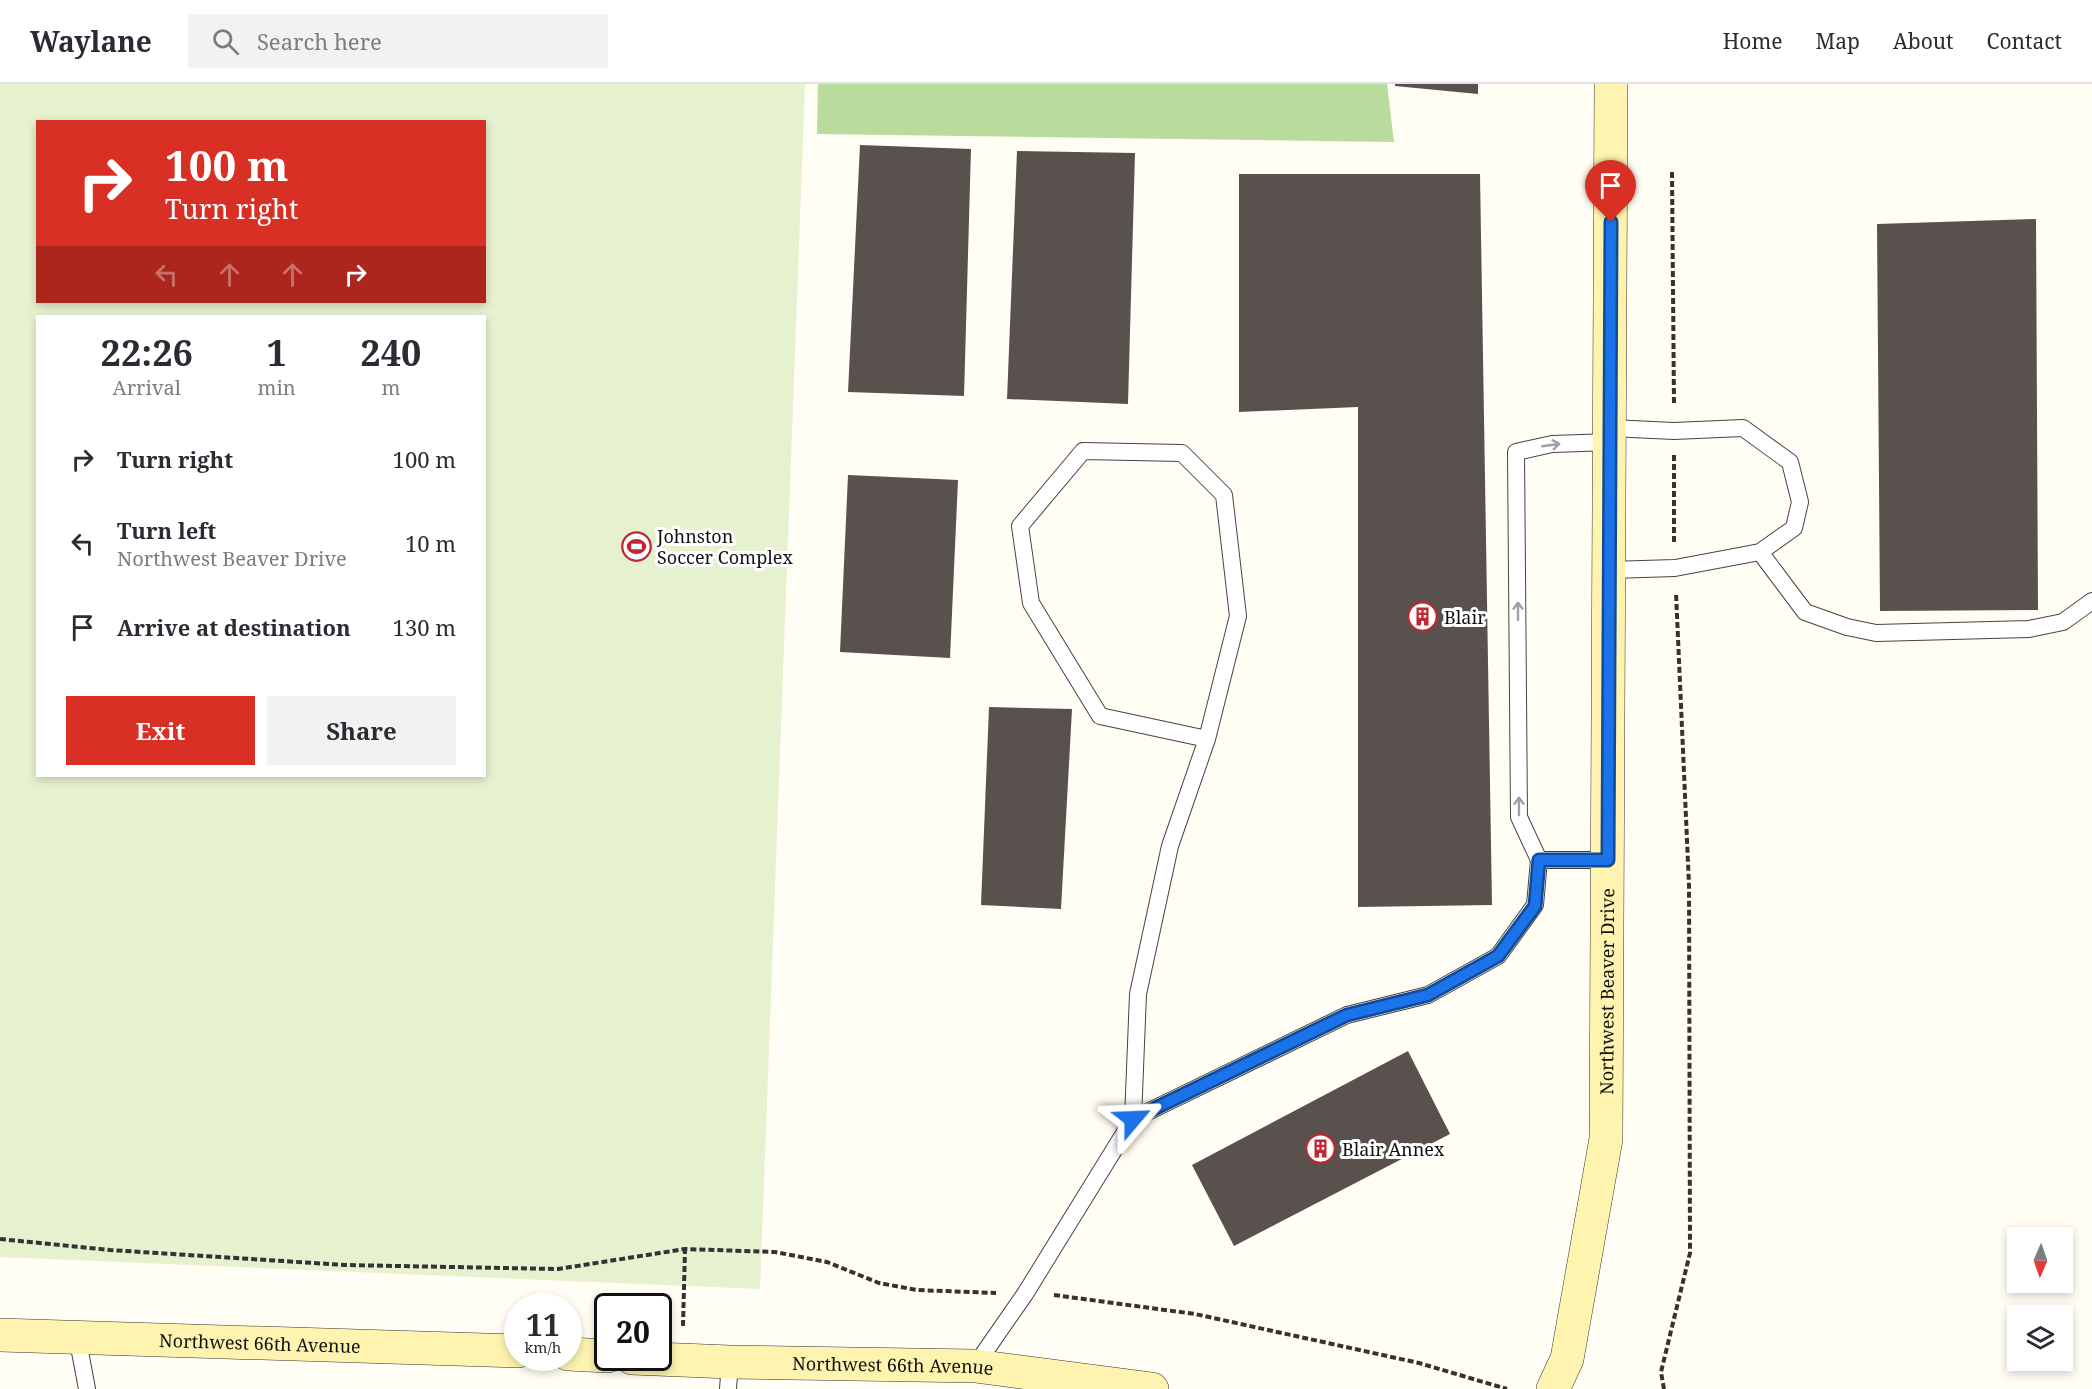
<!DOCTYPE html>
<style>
:root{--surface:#fff;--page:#f2f2f3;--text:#2b2b33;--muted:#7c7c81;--line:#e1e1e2;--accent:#d93025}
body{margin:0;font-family:"Noto Serif",serif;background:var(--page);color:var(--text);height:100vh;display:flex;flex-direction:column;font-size:22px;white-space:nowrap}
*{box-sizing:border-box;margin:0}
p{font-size:20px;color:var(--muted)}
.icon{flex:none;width:33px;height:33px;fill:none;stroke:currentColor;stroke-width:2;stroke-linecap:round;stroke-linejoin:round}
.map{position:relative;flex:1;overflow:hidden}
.drawer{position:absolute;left:36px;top:231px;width:450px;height:462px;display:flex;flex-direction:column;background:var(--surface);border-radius:0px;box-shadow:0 3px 9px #0003}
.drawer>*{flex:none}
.banner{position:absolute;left:36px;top:36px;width:450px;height:183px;border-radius:0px;box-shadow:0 3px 9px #0003;background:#d93025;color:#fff;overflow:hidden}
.needle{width:39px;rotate:182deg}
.buttons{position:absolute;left:2007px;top:1143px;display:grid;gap:12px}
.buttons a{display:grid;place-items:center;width:66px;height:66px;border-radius:0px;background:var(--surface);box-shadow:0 3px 9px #0003;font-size:30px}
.speed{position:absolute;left:504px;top:1209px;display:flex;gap:12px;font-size:30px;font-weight:700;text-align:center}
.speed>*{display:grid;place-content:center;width:78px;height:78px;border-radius:50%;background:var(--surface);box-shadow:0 3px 9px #0003;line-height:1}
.speed small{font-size:15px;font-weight:400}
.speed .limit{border:3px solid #111;border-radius:9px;background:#fff;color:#111}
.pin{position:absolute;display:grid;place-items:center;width:51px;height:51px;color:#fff;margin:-62px -26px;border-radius:50% 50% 50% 0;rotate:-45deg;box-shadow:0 0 6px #0007}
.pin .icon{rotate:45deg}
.me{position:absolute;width:66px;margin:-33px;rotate:64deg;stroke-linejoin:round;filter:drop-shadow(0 0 4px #0008)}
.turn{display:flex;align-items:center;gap:21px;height:126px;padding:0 30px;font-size:27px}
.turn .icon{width:78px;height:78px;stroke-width:2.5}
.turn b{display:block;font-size:42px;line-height:51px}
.lanes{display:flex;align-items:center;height:57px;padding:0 30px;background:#0003;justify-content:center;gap:30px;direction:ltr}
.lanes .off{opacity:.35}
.eta{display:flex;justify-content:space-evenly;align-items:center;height:102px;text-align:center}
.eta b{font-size:36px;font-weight:700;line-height:42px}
.button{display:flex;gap:12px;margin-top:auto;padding:12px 30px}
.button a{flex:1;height:69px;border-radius:0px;background:var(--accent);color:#fff;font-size:24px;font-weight:700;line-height:69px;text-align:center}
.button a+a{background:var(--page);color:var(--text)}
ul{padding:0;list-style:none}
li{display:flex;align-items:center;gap:18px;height:84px;padding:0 30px}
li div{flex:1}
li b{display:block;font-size:22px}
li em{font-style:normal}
header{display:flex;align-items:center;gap:36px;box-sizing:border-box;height:84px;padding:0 30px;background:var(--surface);border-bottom:2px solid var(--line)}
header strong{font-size:28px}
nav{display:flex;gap:33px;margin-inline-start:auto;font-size:21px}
.search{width:420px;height:54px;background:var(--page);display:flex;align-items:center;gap:15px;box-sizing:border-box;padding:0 21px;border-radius:0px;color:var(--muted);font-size:22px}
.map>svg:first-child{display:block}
</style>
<header>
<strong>Waylane</strong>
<div class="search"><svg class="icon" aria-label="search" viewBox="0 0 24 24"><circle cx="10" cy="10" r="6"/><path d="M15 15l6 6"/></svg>Search here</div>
<nav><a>Home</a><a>Map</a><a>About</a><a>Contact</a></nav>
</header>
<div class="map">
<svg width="2092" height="1305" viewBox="0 0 2092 1305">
<rect width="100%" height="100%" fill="#fffdf4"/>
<!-- forest -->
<polygon fill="#b9db9c" points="818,0 1387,0 1394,58 817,50"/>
<!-- pitch -->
<path fill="#e6f1cf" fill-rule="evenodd" d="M 0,0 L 805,0 L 760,1205 L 0,1173 ZM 38,38 L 484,38 L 484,218 L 38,218 ZM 38,232 L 484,232 L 484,692 L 38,692 Z"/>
<!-- building -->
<g fill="#59514d">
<polygon points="1395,0 1478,0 1478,10 1395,2"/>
<polygon points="860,61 971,65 964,312 848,308"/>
<polygon points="1017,67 1135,69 1128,320 1007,315"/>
<polygon points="1239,90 1480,90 1492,821 1358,823 1358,323 1239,328"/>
<polygon points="2036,135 2038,526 1880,527 1877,140"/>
<polygon points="848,391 958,396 950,574 840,568"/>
<polygon points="989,623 1072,625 1061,825 981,821"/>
<polygon points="1408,967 1450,1050 1234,1162 1192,1081"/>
</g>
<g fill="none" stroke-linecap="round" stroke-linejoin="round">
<defs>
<g id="service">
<polyline points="1760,468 1805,528 1847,543 1876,549 2029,545 2063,538 2092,517"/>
<polyline points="1610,486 1675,484 1760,468 1794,444 1800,418 1790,378 1743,344 1674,347 1611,344"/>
<polyline points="1539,776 1519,733 1516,368 1552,360 1611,358"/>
<polyline points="1133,1035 1138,910 1170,762 1207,655 1238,532 1224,411 1182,369 1083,367 1020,442 1031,519 1100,632 1207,655"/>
<polyline points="77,1252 87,1305"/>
<polyline points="975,1282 1025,1210 1133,1035 1347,931 1428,911 1498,872 1535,821 1539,776 1608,776"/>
<polyline points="728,1305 730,1278"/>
</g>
<g id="secondary">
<path id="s1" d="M 0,1251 L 518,1267"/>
<polyline points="568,1270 608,1272"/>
<path id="s2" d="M 632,1274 L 730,1278 L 975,1282 L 1152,1305"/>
<path id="s3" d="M 1553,1305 L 1567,1275 L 1606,1055 L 1611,0"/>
</g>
</defs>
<!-- service casing -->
<use href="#service" stroke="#444" stroke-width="18"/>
<!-- secondary casing -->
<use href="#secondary" stroke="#333" stroke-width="34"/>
<!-- path -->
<g stroke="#333" stroke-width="4" stroke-dasharray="6 3" stroke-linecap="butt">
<polyline points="1672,88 1674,321"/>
<polyline points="1674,371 1674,459"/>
<polyline points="0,1155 110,1166 345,1181 558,1185 685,1165 775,1168 827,1178 879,1199 917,1206 996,1209"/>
<polyline points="1054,1211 1195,1230 1419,1279 1507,1305"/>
<polyline points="683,1242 685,1165"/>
<polyline points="1664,1305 1661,1288 1690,1169 1689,801 1676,509"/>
</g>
<!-- service -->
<use href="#service" stroke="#fff" stroke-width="16"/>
<!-- secondary -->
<use href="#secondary" stroke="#fef4b0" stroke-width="33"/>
</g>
<!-- one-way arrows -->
<defs><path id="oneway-shaft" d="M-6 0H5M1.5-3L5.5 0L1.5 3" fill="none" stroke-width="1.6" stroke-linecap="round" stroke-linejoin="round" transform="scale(1.5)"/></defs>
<g stroke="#a0a0a0">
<use href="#oneway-shaft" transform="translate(1551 361) rotate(-8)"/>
<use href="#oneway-shaft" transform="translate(1518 527) rotate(-90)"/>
<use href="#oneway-shaft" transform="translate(1519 722) rotate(-90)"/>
</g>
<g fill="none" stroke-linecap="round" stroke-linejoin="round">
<defs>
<polyline id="route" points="1133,1035 1347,931 1428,911 1498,872 1535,822 1539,776 1608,776 1611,138"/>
</defs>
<!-- route casing -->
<use href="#route" stroke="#114b97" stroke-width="15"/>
<!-- route -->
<use href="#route" stroke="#1a73e8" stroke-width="10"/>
</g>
<!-- icons -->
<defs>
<symbol id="stadium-ring" viewBox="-11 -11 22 22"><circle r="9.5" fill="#fff" stroke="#c22731" stroke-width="1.5"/><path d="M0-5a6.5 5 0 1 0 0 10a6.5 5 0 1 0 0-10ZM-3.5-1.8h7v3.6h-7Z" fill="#c22731"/></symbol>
<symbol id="building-ring" viewBox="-11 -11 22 22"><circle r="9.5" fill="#fff" stroke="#c22731" stroke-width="1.5"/><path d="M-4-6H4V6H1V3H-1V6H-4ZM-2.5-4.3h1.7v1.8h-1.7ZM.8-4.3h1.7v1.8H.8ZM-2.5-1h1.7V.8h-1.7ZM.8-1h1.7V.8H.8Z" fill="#c22731"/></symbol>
</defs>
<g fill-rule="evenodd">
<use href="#stadium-ring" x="620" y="446" width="33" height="33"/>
<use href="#building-ring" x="1406" y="516" width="33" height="33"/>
<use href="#building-ring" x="1304" y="1048" width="33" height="33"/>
</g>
<g text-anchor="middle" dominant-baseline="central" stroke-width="6" stroke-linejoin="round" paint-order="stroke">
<!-- poi labels -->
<g font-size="18" fill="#111" stroke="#fff" text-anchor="start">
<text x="657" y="452">Johnston<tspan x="657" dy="21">Soccer Complex</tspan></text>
<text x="1444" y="533">Blair</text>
<text x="1342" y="1065">Blair Annex</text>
</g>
<!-- street labels -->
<g font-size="18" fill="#111" stroke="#fff">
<text stroke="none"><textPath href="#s3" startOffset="404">Northwest Beaver Drive</textPath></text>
<text stroke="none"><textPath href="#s1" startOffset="260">Northwest 66th Avenue</textPath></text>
<text stroke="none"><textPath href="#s2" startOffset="261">Northwest 66th Avenue</textPath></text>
</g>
</g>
</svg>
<div class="buttons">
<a><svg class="needle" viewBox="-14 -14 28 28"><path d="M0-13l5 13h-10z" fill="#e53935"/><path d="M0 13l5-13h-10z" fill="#7c7c81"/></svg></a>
<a><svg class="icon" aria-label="layers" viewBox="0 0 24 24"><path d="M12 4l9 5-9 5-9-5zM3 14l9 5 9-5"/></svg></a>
</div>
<div class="speed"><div>11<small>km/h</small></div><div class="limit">20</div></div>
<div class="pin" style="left:1611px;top:138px;background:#d93025"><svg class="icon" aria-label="arrive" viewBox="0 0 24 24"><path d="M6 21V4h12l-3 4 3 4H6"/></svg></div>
<svg class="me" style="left:1133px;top:1035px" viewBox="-20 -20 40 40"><path d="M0-17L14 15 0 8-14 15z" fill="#1a73e8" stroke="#fff" stroke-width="4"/></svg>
<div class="banner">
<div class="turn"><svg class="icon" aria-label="right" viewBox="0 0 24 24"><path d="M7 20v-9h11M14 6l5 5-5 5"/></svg><div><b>100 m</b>Turn right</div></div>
<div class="lanes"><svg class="icon off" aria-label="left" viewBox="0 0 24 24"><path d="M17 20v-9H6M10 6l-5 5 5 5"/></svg><svg class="icon off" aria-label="ahead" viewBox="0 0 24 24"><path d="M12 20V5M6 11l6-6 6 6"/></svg><svg class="icon off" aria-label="ahead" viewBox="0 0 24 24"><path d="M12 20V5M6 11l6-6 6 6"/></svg><svg class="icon" aria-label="right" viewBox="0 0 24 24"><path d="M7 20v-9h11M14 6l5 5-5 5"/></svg></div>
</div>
<section class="drawer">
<div class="eta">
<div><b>22:26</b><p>Arrival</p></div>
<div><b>1</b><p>min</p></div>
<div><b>240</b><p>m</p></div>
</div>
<ul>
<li><svg class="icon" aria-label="right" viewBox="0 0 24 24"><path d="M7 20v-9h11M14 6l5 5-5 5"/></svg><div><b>Turn right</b></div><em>100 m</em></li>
<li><svg class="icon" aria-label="left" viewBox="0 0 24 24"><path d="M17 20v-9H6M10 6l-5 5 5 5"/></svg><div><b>Turn left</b><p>Northwest Beaver Drive</p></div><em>10 m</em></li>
<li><svg class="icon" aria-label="arrive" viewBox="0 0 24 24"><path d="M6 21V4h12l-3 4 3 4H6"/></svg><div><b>Arrive at destination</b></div><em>130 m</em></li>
</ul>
<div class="button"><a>Exit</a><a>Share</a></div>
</section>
</div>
